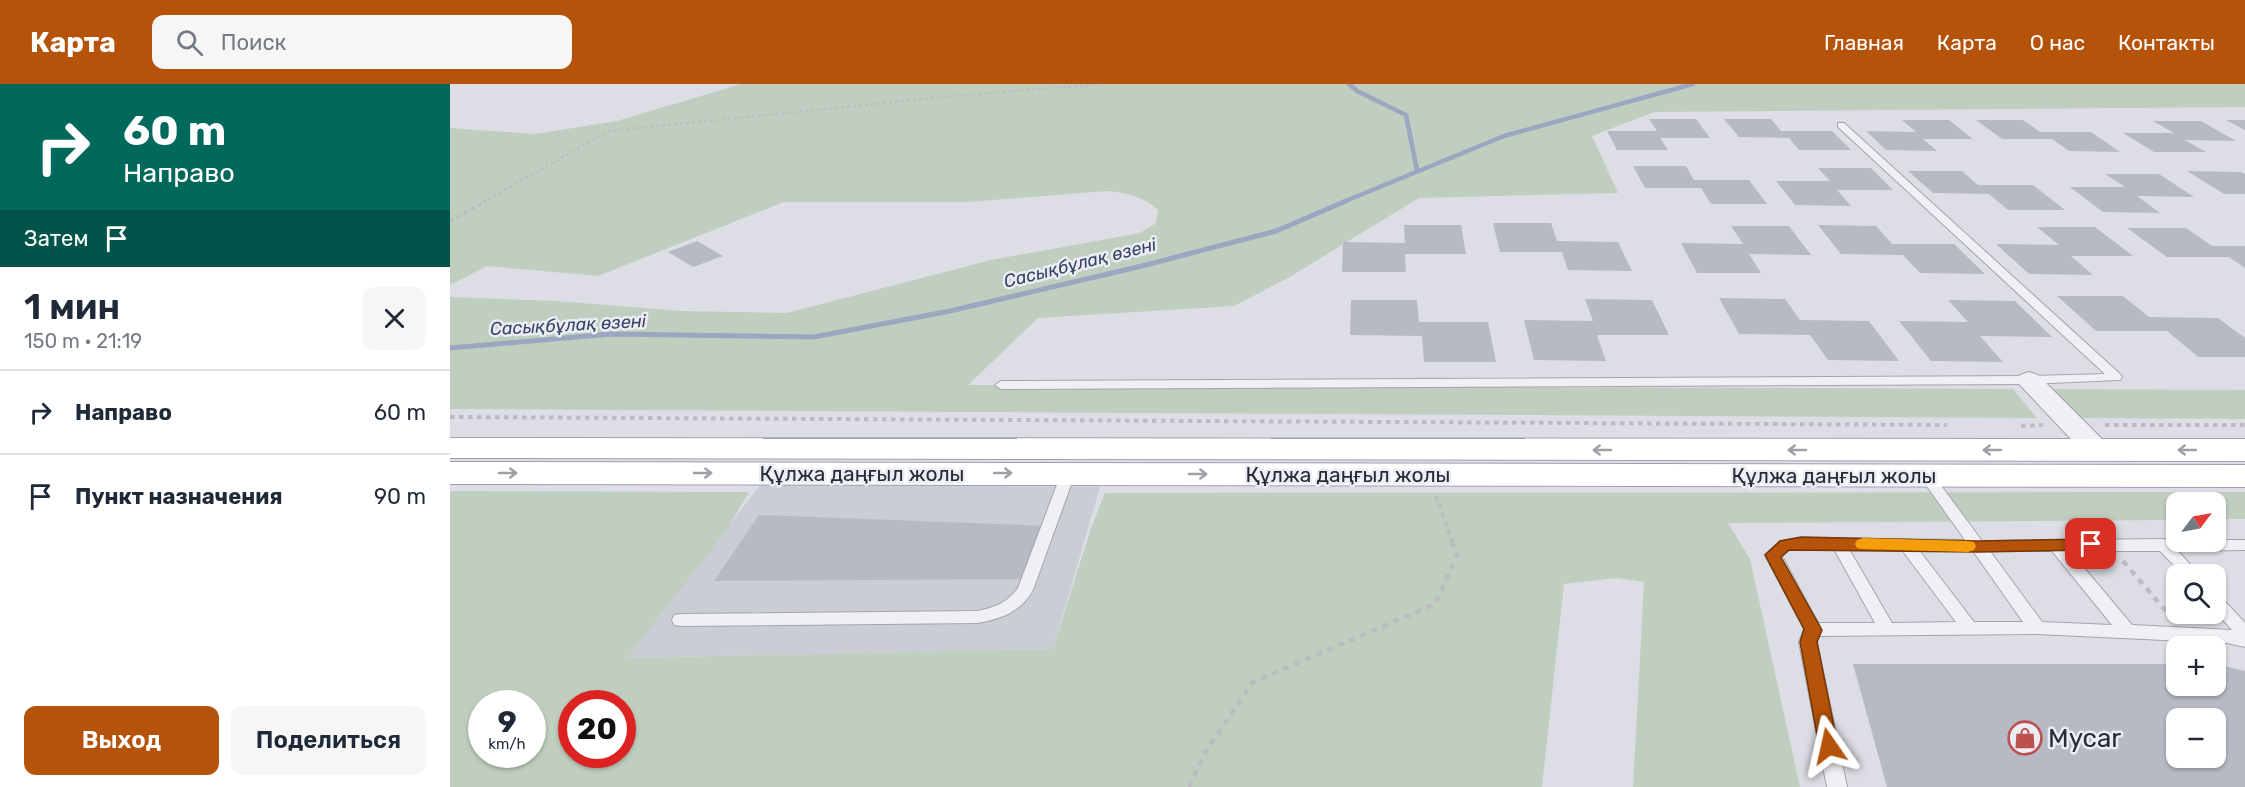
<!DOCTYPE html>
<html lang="ru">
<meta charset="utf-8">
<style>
:root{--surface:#fff;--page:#f6f6f7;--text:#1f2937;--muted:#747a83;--line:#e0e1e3;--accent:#b45309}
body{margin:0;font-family:Rubik,sans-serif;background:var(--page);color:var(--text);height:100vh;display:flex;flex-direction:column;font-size:22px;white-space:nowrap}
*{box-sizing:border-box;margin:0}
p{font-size:20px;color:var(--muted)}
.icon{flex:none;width:33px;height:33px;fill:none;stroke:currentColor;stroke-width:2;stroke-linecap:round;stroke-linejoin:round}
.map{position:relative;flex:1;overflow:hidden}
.sheet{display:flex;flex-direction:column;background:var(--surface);width:450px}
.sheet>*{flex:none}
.hud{background:#00695c;color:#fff;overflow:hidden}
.needle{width:39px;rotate:58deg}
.fabs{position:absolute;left:1716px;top:408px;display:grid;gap:12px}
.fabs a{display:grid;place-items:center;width:60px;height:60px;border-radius:12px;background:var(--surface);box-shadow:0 2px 4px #0004;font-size:30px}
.speed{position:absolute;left:18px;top:606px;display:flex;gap:12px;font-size:30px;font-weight:700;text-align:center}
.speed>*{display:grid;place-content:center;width:78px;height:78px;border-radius:50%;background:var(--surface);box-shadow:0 2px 4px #0004;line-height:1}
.speed small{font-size:15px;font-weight:400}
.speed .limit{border:9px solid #d22;background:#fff;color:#111}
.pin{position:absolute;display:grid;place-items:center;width:51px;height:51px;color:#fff;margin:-26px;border-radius:12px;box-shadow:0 3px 9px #0006}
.me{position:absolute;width:66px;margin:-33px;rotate:349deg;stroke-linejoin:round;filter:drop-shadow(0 0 4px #0008)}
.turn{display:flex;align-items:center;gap:21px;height:126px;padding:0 24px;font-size:27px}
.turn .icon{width:78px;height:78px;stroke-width:2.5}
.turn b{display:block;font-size:42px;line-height:51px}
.then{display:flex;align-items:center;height:57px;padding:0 24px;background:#0003;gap:12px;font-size:22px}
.round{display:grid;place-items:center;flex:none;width:63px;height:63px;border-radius:12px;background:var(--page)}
.summary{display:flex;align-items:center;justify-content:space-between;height:102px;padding:0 24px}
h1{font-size:36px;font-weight:600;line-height:45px}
.button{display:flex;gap:12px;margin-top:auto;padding:12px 24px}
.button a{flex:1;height:69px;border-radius:12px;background:var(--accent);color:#fff;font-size:24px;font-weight:600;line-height:69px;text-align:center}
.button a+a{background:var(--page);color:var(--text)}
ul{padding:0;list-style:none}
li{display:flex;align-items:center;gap:18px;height:84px;padding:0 24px;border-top:2px solid var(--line)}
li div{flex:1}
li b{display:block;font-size:22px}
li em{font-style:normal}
header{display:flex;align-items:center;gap:36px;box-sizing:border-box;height:84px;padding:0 30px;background:var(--accent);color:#fff}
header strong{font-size:28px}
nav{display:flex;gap:33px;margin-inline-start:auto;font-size:21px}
.search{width:420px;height:54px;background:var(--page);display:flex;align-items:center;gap:15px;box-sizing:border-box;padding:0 21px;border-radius:12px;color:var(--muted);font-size:22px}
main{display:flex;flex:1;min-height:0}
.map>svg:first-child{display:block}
</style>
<header>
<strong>Карта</strong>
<div class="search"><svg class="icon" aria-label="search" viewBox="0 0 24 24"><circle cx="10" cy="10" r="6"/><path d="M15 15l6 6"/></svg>Поиск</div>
<nav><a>Главная</a><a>Карта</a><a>О нас</a><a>Контакты</a></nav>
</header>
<main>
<section class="sheet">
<div class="hud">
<div class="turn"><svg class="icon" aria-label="right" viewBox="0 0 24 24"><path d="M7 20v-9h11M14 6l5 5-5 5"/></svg><div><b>60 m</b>Направо</div></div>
<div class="then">Затем<svg class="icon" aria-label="arrive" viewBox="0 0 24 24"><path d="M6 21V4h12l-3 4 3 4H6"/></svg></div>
</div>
<div class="summary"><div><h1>1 мин</h1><p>150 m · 21:19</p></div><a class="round"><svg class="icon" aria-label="close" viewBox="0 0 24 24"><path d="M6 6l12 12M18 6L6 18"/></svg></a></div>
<ul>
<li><svg class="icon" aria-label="right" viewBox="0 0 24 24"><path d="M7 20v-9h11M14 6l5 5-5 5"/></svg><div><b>Направо</b></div><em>60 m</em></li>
<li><svg class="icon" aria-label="arrive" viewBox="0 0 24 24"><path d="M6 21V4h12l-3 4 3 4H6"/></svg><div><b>Пункт назначения</b></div><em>90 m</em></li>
</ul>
<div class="button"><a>Выход</a><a>Поделиться</a></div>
</section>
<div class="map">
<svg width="1795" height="703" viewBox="0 0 1795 703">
<rect width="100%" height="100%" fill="#dddee5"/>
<!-- built -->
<polygon fill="#cbcdd5" points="311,400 650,403 603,565 176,574"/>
<!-- green -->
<g fill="#c0cebf" fill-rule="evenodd">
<path d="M 291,0 L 1795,0 L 1795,23 L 1204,28 L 1142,52 L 1168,109 L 969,114 L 838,194 L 784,222 L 588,234 L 518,301 L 1563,305 L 1587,334 L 0,325 L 0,213 L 106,217 L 232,227 L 337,229 L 541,176 L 690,149 L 706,139 L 708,126 C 693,112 677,109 657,107 L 518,118 L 334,118 L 148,192 L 37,182 L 0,201 L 0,44 L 85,50 L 167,37 Z"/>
<polygon points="1602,305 1795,306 1795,335 1630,334"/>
<path d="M 0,407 L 299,408 L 276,447 L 177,574 L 603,565 L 641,444 L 655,409 L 1795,408 L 1795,435 L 1766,435 L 1766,418 L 1726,418 L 1726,436 L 1278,439 L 1300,475 L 1350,703 L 1183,703 L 1194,498 L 1167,494 L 1114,500 L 1092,703 L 0,703 ZM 32,620 L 82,620 L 82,670 L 32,670 ZM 122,620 L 172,620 L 172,670 L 122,670 Z"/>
</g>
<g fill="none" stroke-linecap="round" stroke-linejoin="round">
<!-- stream-far1 -->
<g stroke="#9ba7c1" stroke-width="4.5">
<polyline points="899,0 907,7 956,31 967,86"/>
<polyline points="893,118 1054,52 1243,0"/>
</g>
<!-- stream -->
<polyline stroke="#9ba7c1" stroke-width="5" points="0,264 161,250 364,253 500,227 692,182 826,147 896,117"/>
</g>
<!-- building -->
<g fill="#b7bac4" fill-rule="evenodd">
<polygon points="1199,35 1246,35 1260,54 1210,54 1218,66 1167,66 1157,47 1207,47"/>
<polygon points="1274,35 1321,35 1331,47 1382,47 1401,66 1349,66 1339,54 1289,53"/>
<polygon points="1452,36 1499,36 1523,55 1473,55 1487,67 1436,66 1416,47 1466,48"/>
<polygon points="1526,36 1573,36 1590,48 1641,48 1670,68 1619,67 1602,55 1552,55"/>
<polygon points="1776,36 1795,36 1795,46"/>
<polygon points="1703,37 1751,37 1786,57 1735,56 1756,68 1704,68 1673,49 1724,49"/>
<polygon points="1183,82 1236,82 1244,96 1299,96 1317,120 1261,120 1251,104 1195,104"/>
<polygon points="1368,84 1421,84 1443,106 1387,106 1401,122 1345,121 1326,97 1380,97"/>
<polygon points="1458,87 1512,87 1528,101 1583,101 1615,126 1558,126 1539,110 1483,109"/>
<polygon points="1737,87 1791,88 1795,90 1795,110 1774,110"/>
<polygon points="1655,90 1709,90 1744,113 1687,112 1710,129 1653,128 1620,103 1675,103"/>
<polygon points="1043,139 1101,139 1107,157 1168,158 1182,187 1118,186 1112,168 1050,168"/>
<polygon points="954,141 1011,141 1016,170 955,170 956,188 892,188 893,158 955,159"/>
<polygon points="1368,141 1426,142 1442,160 1504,160 1535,190 1470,189 1453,171 1391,170"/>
<polygon points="1281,142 1339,142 1361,171 1299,170 1311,189 1247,189 1231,159 1293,160"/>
<polygon points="1587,143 1645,143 1683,172 1621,172 1643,191 1579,190 1546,160 1609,161"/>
<polygon points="1677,144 1736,144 1762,162 1795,162 1795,184 1779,173 1717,173"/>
<polygon points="247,157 273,172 243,183 218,168"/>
<polygon points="1607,212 1673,212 1699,233 1768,234 1795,254 1795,273 1748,273 1717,247 1646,247"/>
<polygon points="1269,214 1335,215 1350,236 1419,237 1449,277 1378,276 1360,251 1289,250"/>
<polygon points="1135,215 1202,216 1219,251 1147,251 1156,277 1084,276 1074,236 1143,237"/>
<polygon points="901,216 967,216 969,238 1038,238 1046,278 974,278 972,252 900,251"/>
<polygon points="1498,216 1565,217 1602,253 1530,252 1553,278 1481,277 1449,237 1518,238"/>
<polygon points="309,431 599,442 579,495 264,497"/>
<path d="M 1403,580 L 1726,580 L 1726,602 L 1766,602 L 1766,580 L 1795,587 L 1795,703 L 1437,703 ZM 1726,634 L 1766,634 L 1766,674 L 1726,674 Z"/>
</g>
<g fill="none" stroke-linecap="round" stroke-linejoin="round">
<defs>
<g id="service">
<polygon points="1388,39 1394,39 1670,290 1672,293 1670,296 1579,300 551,305 545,301 551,297 1579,292 1655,290 1388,43"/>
<path d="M 618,385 L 625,390 L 583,506 C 571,528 551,535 527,539 L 230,542 L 224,541 L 222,536 L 224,531 L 230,530 L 527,527 C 544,524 557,519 568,504 L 611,390 Z"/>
<path d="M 1476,386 L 1481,388 L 1532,457 L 1713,455 L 1726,458 L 1766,458 L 1766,456 L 1795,456 L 1795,466 L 1728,467 L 1749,490 L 1732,490 L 1710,467 L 1620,467 L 1682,541 L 1782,546 L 1766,528 L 1766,512 L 1772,514 L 1795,539 L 1795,563 L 1777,559 L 1587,550 L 1368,552 L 1367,558 L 1397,703 L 1377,703 L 1349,558 L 1354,545 L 1315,471 L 1330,457 L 1351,454 L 1515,456 L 1469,391 ZM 1351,464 L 1384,465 L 1425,539 L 1368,539 L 1332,472 L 1339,466 ZM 1399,465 L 1452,466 L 1506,538 L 1442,539 ZM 1469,466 L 1523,467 L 1573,538 L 1524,538 ZM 1540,467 L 1602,467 L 1662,541 L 1592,538 Z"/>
</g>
<polygon id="minor" points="1579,288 1588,291 1657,360 1661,366 1657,372 1647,375 1637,372 1570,301 1566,296 1570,291"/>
<g id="primary">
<polygon points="0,354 1795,355 1795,377 0,374"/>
<polygon points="0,378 1795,381 1795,403 0,400"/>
</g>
</defs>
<!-- service casing -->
<use href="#service" stroke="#a3a5ae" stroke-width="2"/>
<!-- minor casing -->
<use href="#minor" stroke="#a3a5ae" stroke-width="2"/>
<!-- primary casing -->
<use href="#primary" stroke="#9da1af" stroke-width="2"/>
<!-- path-far3 -->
<polyline stroke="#bbbcc3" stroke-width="2" stroke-dasharray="3 3" stroke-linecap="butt" points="33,118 159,47 503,12 651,0"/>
<!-- path-far2 -->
<polyline stroke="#bbbcc3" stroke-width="3" stroke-dasharray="4 4" stroke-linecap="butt" points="0,137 36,117"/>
<!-- path-far1 -->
<g stroke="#bbbcc3" stroke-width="4" stroke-dasharray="4.5 4.5" stroke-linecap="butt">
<polyline points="0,333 1497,341"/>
<polyline points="1655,341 1795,341"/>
<polyline points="1571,342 1593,341"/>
<polyline points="986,412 1003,459"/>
</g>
<!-- path -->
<g stroke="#bbbcc3" stroke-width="4.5" stroke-dasharray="6 6" stroke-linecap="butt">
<polyline points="1673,477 1721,533"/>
<polyline points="739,703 756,667 803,598 985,520 1007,471 1002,458"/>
</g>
<!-- service -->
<use href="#service" fill="#efeff4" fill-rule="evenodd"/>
<!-- minor -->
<use href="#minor" fill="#efeff4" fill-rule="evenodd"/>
<!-- primary -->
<use href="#primary" fill="#fff" fill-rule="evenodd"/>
</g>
<!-- one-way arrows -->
<defs><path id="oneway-shaft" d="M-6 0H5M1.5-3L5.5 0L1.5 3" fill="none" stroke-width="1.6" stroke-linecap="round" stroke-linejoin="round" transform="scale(1.5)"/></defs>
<g stroke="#9ea0a6">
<use href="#oneway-shaft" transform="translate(1152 366) rotate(-180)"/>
<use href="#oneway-shaft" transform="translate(1347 366) rotate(-180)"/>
<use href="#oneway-shaft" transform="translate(1542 366) rotate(-180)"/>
<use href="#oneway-shaft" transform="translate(1737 366) rotate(-180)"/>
<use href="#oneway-shaft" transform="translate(58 389)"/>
<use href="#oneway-shaft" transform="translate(253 389)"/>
<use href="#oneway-shaft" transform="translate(553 389)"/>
<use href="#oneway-shaft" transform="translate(748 390)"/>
</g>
<!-- route -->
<polygon fill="#b45309" stroke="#753606" stroke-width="1.5" points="1351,453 1528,457 1641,455 1646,456 1649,460 1646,464 1641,466 1528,468 1339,466 1331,473 1372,546 1367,558 1388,662 1386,667 1379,670 1372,667 1369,662 1350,558 1354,545 1315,471 1330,457"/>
<!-- slow -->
<polygon fill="#f59e0b" points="1413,454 1518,457 1524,458 1526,462 1524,466 1518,468 1413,465 1407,464 1405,460 1407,456"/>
<!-- icons -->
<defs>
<symbol id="shop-ring" viewBox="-11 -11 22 22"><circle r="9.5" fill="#ebedf3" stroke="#bd504e" stroke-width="1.5"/><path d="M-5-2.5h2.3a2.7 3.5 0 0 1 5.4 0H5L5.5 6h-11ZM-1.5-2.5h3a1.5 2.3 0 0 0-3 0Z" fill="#bd504e"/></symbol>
</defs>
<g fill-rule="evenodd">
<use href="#shop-ring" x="1556" y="635" width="38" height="38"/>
</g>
<g text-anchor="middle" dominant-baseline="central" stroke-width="5" stroke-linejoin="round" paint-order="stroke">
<!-- far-water labels -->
<g font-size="18" font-style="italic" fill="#374468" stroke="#ebedf3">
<text transform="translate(630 179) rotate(-14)">Сасықбұлақ өзені</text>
<text transform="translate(118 241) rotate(-3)">Сасықбұлақ өзені</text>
</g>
<!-- street labels -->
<g font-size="21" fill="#282b39" stroke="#ebedf3">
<text x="412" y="389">Құлжа даңғыл жолы</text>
<text x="898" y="390">Құлжа даңғыл жолы</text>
<text x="1384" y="391">Құлжа даңғыл жолы</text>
</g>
<!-- near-poi labels -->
<g font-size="26" fill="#282b39" stroke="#ebedf3" text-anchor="start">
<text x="1598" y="654">Mycar</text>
</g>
</g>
</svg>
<div class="fabs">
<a><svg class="needle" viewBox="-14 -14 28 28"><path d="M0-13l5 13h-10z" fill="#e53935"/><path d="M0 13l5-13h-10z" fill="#747a83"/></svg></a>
<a><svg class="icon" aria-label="search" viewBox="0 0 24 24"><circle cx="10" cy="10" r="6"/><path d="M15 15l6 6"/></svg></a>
<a>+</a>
<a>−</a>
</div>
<div class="speed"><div>9<small>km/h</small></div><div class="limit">20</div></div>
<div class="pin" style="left:1641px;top:460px;background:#d93025"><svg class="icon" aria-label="arrive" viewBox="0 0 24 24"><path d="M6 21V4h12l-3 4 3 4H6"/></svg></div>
<svg class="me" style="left:1379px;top:662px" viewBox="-20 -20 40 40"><path d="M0-17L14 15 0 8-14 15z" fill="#b45309" stroke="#fff" stroke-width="4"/></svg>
</div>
</main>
